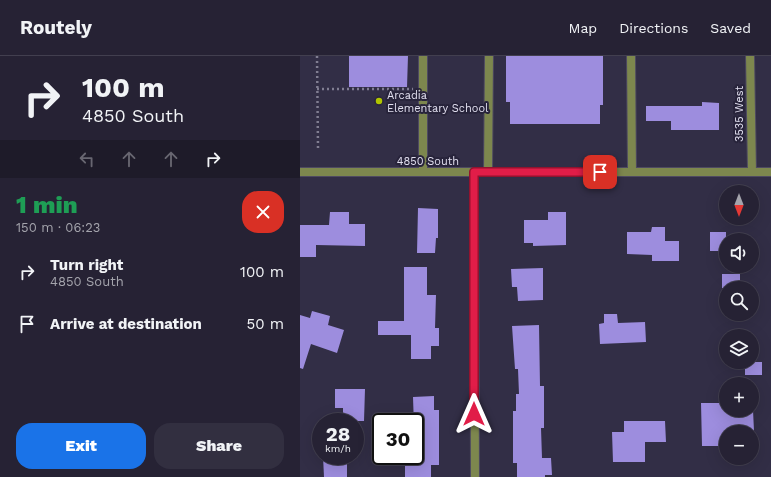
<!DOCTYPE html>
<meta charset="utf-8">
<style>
:root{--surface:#262234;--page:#322f40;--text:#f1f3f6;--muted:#a4a4ac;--line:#423f4f;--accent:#1a73e8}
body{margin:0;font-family:"Work Sans",sans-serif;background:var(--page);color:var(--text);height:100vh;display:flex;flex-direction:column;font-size:15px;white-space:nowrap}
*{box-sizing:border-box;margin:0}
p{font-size:13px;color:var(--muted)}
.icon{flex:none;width:22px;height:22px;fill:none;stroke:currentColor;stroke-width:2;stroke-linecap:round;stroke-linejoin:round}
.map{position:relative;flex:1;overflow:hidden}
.side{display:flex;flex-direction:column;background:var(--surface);width:300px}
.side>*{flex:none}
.hud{background:#262234;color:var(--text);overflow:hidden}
.needle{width:26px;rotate:180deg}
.buttons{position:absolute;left:419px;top:129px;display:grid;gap:8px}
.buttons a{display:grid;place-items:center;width:40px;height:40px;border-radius:50%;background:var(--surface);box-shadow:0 4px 16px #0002,0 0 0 1px var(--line);font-size:20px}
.speed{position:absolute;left:12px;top:357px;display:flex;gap:8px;font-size:20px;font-weight:700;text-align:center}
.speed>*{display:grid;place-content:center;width:52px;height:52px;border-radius:50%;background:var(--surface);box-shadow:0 4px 16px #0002,0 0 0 1px var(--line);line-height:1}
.speed small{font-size:10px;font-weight:400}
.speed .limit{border:2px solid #111;border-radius:6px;background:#fff;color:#111}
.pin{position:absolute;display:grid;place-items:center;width:34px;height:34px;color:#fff;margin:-17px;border-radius:8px;box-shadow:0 2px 6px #0006}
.me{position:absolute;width:44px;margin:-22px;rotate:0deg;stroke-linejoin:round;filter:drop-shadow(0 0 3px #0008)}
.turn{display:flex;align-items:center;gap:14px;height:84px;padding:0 16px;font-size:18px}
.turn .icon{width:52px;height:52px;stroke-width:2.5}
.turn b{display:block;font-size:28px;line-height:34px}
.lanes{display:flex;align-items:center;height:38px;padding:0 16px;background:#0003;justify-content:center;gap:20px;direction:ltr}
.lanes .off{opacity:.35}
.round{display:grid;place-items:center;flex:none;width:42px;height:42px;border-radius:16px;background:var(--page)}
.head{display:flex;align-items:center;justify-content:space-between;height:68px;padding:0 16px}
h1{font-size:24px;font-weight:800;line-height:30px;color:#1e9e55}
.action{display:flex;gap:8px;margin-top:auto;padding:8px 16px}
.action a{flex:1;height:46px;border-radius:16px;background:var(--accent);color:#fff;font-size:16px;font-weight:800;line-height:46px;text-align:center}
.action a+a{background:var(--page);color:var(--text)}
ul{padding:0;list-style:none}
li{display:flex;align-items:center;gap:12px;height:52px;padding:0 16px}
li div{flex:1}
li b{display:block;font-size:15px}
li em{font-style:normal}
header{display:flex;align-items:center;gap:24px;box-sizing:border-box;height:56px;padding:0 20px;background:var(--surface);border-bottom:1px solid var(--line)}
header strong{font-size:19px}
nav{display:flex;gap:22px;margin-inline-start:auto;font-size:14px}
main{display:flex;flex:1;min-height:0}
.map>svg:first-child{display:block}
</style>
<header>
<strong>Routely</strong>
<nav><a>Map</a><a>Directions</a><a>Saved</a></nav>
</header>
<main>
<section class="side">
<div class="hud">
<div class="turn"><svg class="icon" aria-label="right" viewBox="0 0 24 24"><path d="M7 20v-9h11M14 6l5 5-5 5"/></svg><div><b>100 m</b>4850 South</div></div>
<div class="lanes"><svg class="icon off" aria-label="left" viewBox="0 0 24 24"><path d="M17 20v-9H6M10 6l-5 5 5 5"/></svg><svg class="icon off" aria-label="ahead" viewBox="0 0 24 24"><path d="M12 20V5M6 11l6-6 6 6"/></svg><svg class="icon off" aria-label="ahead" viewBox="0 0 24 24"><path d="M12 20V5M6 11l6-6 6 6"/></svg><svg class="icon" aria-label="right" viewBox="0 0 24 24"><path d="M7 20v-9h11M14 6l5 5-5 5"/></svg></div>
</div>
<div class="head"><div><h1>1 min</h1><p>150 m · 06:23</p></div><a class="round" style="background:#d93025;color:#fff"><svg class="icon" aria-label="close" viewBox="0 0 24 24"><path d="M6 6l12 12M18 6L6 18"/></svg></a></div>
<ul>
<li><svg class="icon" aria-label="right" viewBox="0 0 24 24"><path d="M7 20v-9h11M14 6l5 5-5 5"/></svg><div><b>Turn right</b><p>4850 South</p></div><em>100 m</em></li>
<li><svg class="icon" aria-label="arrive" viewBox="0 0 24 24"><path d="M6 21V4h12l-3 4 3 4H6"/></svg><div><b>Arrive at destination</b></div><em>50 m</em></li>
</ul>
<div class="action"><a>Exit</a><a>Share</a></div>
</section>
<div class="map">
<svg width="471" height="421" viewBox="0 0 471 421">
<rect width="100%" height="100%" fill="#322e46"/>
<!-- building -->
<g fill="#9d8dde">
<polygon points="49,0 108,0 107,31 49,31"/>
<polygon points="206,0 303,0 303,49 300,49 300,68 210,68 210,46 206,46"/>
<polygon points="402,46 419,47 419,74 371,74 371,65 346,65 346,50 402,50"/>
<polygon points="118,152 138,153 138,182 136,182 135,197 117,197"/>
<polygon points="30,156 49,156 49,168 65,168 65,190 16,189 16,201 0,201 0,169 29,169"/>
<polygon points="248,156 266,156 266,189 233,190 233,187 224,187 224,164 248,164"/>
<polygon points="352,171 365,171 365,185 379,185 379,205 352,205 352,199 327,198 327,176 351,176"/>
<rect x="410" y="176" width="16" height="19"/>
<polygon points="104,211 127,211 127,239 136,239 135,272 139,272 139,290 131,290 131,303 111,303 111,279 78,279 78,265 104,265"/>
<polygon points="243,212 243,244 218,245 217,231 212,231 211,213"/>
<rect x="422" y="218" width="18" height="14"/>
<polygon points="12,255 30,260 28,269 44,274 37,297 11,288 3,313 0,312 0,259 10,262"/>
<polygon points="304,258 317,258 318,267 345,266 346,286 300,288 299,268 304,267"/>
<polygon points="239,269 240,330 244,330 244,372 241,372 242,402 251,402 252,419 245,419 245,421 217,421 217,407 213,407 213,355 216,355 216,338 219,338 218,313 215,313 212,270"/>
<rect x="445" y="306" width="17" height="13"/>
<polygon points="35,333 65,333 64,365 43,365 43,352 35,352"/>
<polygon points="134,340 134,354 139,354 139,409 131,409 131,421 105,421 105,400 115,400 113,341"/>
<polygon points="401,347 426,347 426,354 453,354 454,375 426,376 426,390 402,390"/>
<polygon points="324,365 365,365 366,386 345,386 345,406 313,406 312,376 324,376"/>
<polygon points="23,400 47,400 47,421 24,421"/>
</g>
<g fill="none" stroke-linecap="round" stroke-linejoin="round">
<defs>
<g id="lane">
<polyline points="123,0 123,116"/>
<polyline points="331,0 332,116"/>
<polyline points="188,116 189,0"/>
</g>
<g id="street">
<polyline points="450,0 452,116"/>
<polyline points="0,116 471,116"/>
<polyline points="174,116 175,421"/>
</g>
</defs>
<!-- lane casing -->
<use href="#lane" stroke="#4e4a61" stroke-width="10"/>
<!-- street casing -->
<use href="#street" stroke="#4e4a61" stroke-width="10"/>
<!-- path -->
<g stroke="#817e92" stroke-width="2.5" stroke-dasharray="2 3" stroke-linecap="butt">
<polyline points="17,0 18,92"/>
<polyline points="17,33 113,33"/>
</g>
<!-- lane -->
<use href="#lane" stroke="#7d874e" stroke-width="8"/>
<!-- street -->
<use href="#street" stroke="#7d874e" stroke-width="8"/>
</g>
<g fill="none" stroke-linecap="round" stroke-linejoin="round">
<defs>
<polyline id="route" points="174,358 174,116 300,116"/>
</defs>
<!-- route casing -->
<use href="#route" stroke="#92132f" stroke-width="10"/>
<!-- route -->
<use href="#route" stroke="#e11d48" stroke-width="7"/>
</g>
<!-- markers -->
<circle fill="#b1c500" stroke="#28243b" stroke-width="1.5" cx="79" cy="45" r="4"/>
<g text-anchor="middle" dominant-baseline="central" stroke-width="4" stroke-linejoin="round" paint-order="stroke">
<!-- poi labels -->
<g font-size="11" fill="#e1dfef" stroke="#28243b" text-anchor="start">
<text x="87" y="39">Arcadia<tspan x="87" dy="13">Elementary School</tspan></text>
</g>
<!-- street labels -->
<g font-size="11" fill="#e1dfef" stroke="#28243b">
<text transform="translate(439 58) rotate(-90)">3535 West</text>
<text x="128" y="105">4850 South</text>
</g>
</g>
</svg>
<div class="buttons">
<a><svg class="needle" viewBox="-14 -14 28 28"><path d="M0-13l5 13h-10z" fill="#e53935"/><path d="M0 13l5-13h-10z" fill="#a4a4ac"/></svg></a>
<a><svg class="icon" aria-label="sound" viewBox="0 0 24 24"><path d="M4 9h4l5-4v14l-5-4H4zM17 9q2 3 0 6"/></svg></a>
<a><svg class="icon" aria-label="search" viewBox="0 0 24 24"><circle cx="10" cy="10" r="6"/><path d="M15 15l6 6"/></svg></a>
<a><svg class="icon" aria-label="layers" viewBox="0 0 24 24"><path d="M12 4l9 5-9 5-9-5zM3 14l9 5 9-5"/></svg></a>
<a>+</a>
<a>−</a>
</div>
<div class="speed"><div>28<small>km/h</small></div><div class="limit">30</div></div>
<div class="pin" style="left:300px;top:116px;background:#d93025"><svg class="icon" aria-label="arrive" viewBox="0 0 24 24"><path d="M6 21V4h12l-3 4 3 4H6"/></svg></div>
<svg class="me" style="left:174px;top:358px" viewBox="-20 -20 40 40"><path d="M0-17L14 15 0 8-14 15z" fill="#e11d48" stroke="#fff" stroke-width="4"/></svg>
</div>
</main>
